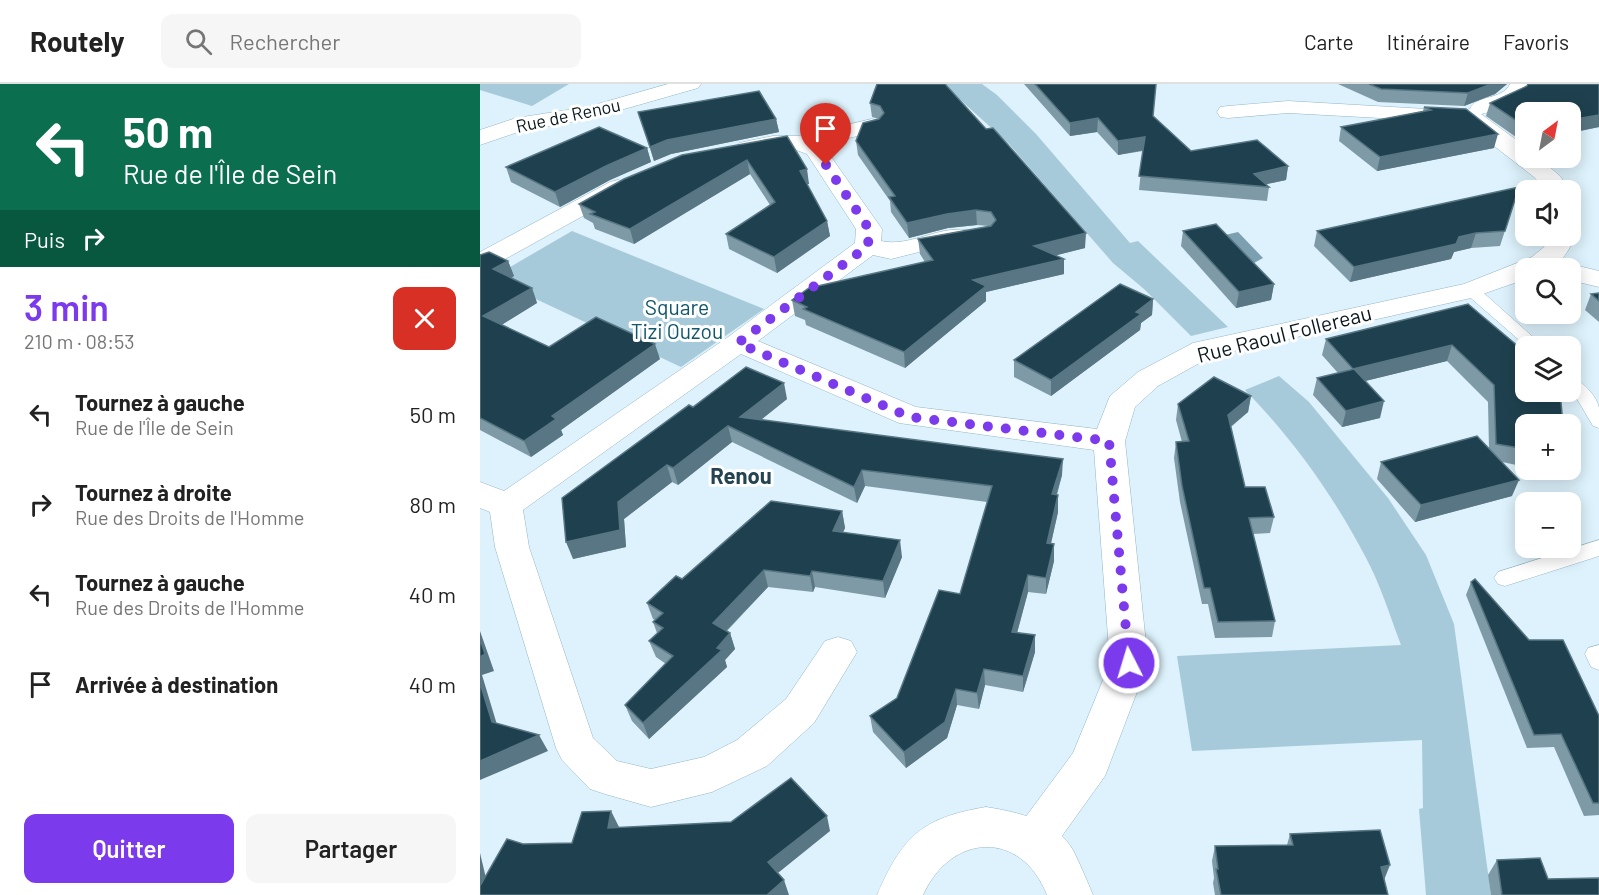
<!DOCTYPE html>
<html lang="fr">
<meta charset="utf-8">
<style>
:root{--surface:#fff;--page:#f6f6f6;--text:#222;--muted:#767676;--line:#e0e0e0;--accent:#7c3aed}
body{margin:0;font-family:Barlow,sans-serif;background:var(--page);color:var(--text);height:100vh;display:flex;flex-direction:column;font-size:22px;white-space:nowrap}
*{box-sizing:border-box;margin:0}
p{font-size:20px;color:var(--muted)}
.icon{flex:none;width:33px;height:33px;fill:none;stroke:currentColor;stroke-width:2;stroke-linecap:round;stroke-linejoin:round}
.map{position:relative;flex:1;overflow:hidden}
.sheet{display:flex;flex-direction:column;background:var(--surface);width:480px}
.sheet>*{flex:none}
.top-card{background:#0b6e4f;color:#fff;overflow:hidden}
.needle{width:39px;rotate:32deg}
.tools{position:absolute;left:1035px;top:18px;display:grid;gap:12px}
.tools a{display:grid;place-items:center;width:66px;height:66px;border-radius:12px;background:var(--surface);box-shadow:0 3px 15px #0003;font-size:30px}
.pin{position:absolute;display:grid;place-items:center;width:51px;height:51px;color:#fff;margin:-62px -26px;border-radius:50% 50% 50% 0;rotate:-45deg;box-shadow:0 0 6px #0007}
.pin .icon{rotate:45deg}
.me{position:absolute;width:66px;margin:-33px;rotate:355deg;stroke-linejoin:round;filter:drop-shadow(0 0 4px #0008)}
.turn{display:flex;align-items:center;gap:21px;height:126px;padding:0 24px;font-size:27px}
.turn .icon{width:78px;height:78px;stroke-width:2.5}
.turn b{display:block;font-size:42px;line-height:51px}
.then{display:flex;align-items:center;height:57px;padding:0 24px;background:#0003;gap:12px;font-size:22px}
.round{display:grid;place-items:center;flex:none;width:63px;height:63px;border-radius:12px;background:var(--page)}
.overview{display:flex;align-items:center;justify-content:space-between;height:102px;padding:0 24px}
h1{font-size:36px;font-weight:600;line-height:45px;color:var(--accent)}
.button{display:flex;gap:12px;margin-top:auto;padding:12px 24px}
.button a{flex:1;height:69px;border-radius:12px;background:var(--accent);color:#fff;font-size:24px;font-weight:600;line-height:69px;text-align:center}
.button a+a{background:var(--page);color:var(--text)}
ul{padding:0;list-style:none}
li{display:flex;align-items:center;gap:18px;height:90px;padding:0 24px}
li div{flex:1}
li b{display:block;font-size:22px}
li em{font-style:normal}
header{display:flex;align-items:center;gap:36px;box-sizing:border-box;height:84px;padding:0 30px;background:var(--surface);border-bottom:2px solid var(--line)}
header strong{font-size:28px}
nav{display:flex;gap:33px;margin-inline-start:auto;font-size:21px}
.search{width:420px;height:54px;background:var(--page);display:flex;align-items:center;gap:15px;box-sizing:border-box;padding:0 21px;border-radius:12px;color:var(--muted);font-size:22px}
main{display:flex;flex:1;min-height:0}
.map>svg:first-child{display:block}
</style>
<header>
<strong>Routely</strong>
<div class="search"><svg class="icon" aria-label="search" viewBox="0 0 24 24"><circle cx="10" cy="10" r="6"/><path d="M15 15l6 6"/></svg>Rechercher</div>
<nav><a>Carte</a><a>Itinéraire</a><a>Favoris</a></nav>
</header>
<main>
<section class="sheet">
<div class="top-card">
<div class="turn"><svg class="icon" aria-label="left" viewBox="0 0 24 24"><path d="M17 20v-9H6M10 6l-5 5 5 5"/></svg><div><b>50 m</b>Rue de l'Île de Sein</div></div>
<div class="then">Puis<svg class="icon" aria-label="right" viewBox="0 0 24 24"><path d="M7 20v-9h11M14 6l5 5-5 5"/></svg></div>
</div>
<div class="overview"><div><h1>3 min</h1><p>210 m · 08:53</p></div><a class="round" style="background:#d93025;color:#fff"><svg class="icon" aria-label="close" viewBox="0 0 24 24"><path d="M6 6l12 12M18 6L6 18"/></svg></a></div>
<ul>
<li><svg class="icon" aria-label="left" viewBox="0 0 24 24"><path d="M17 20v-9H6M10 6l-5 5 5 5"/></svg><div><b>Tournez à gauche</b><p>Rue de l'Île de Sein</p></div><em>50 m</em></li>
<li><svg class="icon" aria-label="right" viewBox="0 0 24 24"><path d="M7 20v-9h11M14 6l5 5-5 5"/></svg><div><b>Tournez à droite</b><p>Rue des Droits de l'Homme</p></div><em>80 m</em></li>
<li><svg class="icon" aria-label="left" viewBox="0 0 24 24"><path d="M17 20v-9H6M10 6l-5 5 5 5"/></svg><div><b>Tournez à gauche</b><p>Rue des Droits de l'Homme</p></div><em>40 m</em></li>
<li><svg class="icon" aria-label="arrive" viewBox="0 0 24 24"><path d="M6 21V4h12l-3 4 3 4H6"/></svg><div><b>Arrivée à destination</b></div><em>40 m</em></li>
</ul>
<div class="button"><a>Quitter</a><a>Partager</a></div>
</section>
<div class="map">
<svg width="1119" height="811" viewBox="0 0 1119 811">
<rect width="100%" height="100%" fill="#ddf2fc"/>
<!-- green -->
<g fill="#a7cada">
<polygon points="0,0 89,0 52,22 0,6"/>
<polygon points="463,0 502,0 517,11 556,50 650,159 658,157 748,243 711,252 664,205 633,179 529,60"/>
<polygon points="92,147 284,225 201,283 11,194"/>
<path d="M 799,292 L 829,318 L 908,414 L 946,471 L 974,540 L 1011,811 L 946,811 L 939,725 L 943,724 L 942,656 L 712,667 L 697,572 L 921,561 C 910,532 900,499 885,472 C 853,411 813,355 765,306 Z"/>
</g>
<!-- water -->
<polygon fill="#7ca0b0" points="758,148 783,174 774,179 763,176 741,152"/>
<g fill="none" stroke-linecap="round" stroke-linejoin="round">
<defs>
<g id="service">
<polygon points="991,201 997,203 1063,262 1046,262 985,209 983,206"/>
<path d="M 1090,293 C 1102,296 1117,312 1119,324 C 1119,330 1119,338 1119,344 L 1113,342 L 1097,315 L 1089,308 Z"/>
<polygon points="1119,456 1119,472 1025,502 1018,500 1014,494 1018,488"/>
<polygon points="1119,561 1119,586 1111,583 1105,570 1108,564"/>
</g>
<g id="minor">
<polygon points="188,0 221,0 218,4 109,35 41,47 0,61 0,46 36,34 107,23"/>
<path d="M 1030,0 L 1050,0 C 1042,20 1021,25 1001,30 L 1046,63 L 1046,74 L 1059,74 L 1080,92 L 1090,106 L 1066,106 L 1054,93 L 982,37 L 975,38 L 808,29 L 748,34 L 740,33 L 737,28 L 740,23 L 748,22 L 808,17 L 981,27 L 990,25 C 996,10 1022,17 1030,0 Z"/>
<path d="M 392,35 L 400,37 L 403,42 L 400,47 L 342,60 L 402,145 L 401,157 C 431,164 461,139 492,147 L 496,152 L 492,157 L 463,162 L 411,175 L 393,171 L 278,257 L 436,323 L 617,345 L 630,312 L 658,288 L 713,259 L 984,200 L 1052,173 L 1064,163 L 1070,152 L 1090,152 L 1090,147 L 1095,152 C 1083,181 1075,184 1046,184 L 1046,195 L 991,214 L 732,272 L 678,302 L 655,323 L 645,357 L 668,579 L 625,692 L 569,770 L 554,776 L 539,770 L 532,756 L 539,742 L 593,669 L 630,579 L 614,366 L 419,339 L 261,270 L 43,426 L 49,463 L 113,654 L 137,677 L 171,685 L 224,673 L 257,656 L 306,615 L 345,557 L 358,553 L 371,557 L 377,568 L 334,639 L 287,682 L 232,708 L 171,723 L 125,710 L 110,705 L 82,676 L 76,664 L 15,463 L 10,428 L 0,424 L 0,398 L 24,407 L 248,253 L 375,159 L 376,145 L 327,70 L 311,64 L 267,71 L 259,69 L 256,64 L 259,59 L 293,52 L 319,52 Z"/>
<polygon points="138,96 146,98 150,103 146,108 9,184 0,186 0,168 130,98"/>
<polygon points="1090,180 1119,187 1119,203 1090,196 1090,184 1079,184"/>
</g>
<path id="tertiary" d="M 506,723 C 538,728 578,737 594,768 C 601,782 607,797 613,811 L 567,811 C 541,745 471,749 443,811 L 397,811 C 423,752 441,734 506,723 Z"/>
</defs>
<!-- service casing -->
<use href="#service" stroke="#94b6c5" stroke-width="1"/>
<!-- minor casing -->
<use href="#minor" stroke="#94b6c5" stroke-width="1"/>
<!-- tertiary casing -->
<use href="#tertiary" stroke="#94b6c5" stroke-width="1"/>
<!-- service -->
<use href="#service" fill="#fff" fill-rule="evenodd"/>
<!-- minor -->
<use href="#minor" fill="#fff" fill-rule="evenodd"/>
<!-- tertiary -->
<use href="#tertiary" fill="#fff" fill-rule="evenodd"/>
</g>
<!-- wall -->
<g fill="#7e9aa6">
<polygon points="397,0 605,164 576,171 584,190 506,208 506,217 425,284 326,241 325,236 315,232 312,216 445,178 440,170 438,155 509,142 497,141 468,144 429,154 411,128 410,117 378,71 376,57 399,35 392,33 390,19"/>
<polygon points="544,0 676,0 673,32 711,67 808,82 806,96 786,100 789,103 787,117 659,106 663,67 638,71 617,48 590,52"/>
<polygon points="858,0 1027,0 1015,10 984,22 898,18"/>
<polygon points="1119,0 1119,43 1090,49 1046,28 1046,58 1043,58 1006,32 1010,19 1047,2"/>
<polygon points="944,23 986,25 1014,64 897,87 859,57 861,43 943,27"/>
<polygon points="158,28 296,35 299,48 191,70 174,77"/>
<polygon points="307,52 329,100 327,100 347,137 350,152 297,189 249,165 246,150 290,121 270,90 154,160 115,145 113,139 104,134 99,120"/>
<polygon points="167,64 171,78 130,96 80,123 31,98 26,83"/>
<polygon points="1039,103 1020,162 991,164 974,168 971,175 870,198 834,162 837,147"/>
<polygon points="703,147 794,200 791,216 756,224 701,162"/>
<polygon points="0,171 28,177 34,192 31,194 52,204 57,219 21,241 69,263 180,275 81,346 83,351 51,373 0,346"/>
<polygon points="1119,209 1119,238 1105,226 1111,210"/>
<polygon points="673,215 672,231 661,239 660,246 571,312 534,293 534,276"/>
<polygon points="988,220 1046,340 1046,383 1022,378 1032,412 935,438 897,395 901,378 1009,365 1008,318 967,277 885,297 900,334 862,343 833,311 837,294 858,289 842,271 846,255"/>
<polygon points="771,312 768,328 751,343 765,403 794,433 790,449 773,450 795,537 792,553 735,554 728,520 722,520 700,418 694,374 696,358 702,358 696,336 698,320"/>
<polygon points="307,315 281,336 582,391 577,411 578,428 571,460 574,477 566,510 548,508 537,549 555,551 555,568 543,608 505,601 499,625 477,621 467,654 426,684 393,648 390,632 417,614 480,510 507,418 385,402 377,419 252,358 198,401 192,398 144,435 146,463 93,475 213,323"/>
<polygon points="1060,386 1081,386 1079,389"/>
<polygon points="362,427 365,444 363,448 422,473 405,514 335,503 333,508 288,503 247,547 250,549 255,565 245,576 247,583 169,655 152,637 145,621 186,580 176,573 169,557 177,549 173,538 175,536 173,535 167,519 202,495"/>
<polygon points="991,498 1049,556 1119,632 1119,731 1104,732 1074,663 1047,664 986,511"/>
<polygon points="810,750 904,795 908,811 735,811 733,799 734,794 732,777 735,762 807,761"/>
<polygon points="1017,776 1068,795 1119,811 1011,811 1008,791"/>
</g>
<!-- shaded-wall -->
<g fill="#587683">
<polygon points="1011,0 1027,0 1015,10 984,22 988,9"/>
<polygon points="1119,31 1119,43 1090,49 1090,36"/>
<polygon points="618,34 617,48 590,52 590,39"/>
<polygon points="296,35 299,48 191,70 174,77 170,63 187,56"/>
<polygon points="1018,50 1014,64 897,87 900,73"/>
<polygon points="665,53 664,66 638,71 638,57"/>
<polygon points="167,64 171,78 130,96 80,123 75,108 126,82"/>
<polygon points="267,76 270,90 154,160 150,145"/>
<polygon points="808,82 806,96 778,102 774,90"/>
<polygon points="327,85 329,100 322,101 320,87"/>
<polygon points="496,126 497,141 468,144 429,154 427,139 467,130"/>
<polygon points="347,137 350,152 297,189 294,173"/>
<polygon points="606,149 605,164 554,177 554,162"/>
<polygon points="996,149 991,164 974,168 971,175 870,198 874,183"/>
<polygon points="584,175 584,190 506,208 506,217 425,284 424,268 493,196"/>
<polygon points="28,177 34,192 19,201 13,185"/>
<polygon points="794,200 791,216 756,224 759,208"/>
<polygon points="52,204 57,219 10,248 3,232"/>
<polygon points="673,215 672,231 661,239 660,246 571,312 571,296 656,228"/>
<polygon points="175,260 180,275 81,346 83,351 51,373 44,357 72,332"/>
<polygon points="972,261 967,277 869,301 873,285"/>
<polygon points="304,299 307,315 264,349 260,333"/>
<polygon points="771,312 768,328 745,347 748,331"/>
<polygon points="904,317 900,334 862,343 866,327"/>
<polygon points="248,342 252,358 198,401 193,384"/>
<polygon points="583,375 582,391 572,426 572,410"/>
<polygon points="187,381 192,398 144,435 146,463 93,475 86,458"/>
<polygon points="382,386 385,402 377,419 374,403"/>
<polygon points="1039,396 1032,412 935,438 941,421"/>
<polygon points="578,411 578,428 567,476 567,459"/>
<polygon points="362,427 365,444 356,463 353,447"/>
<polygon points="420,456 422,473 405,514 403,497"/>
<polygon points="574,460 574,477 566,510 566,494"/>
<polygon points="284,486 288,503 238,555 233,539"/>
<polygon points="332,487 335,503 333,508 330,492"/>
<polygon points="548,491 548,508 533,564 532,548"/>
<polygon points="0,547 14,587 2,591 21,654 12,638 0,599"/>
<polygon points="250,549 255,565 245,576 247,583 169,655 163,639"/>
<polygon points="555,551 555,568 543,608 543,592"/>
<polygon points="504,585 505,601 499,625 497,609"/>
<polygon points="476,605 477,621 467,654 426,684 424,668"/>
<polygon points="59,651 68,667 0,696 0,677"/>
<polygon points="131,727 139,743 136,759 128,744"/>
<polygon points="347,732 350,747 293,793 288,778"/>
<polygon points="0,769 10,811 7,811 0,800"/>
<polygon points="910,781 904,796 901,783"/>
<polygon points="304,796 309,811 287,811"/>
</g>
<!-- building -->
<g fill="#1f414f" stroke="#587683" stroke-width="1.5">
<polygon points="397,0 465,0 506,45 513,44 606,149 554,162 584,175 493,196 506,202 424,268 323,225 327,223 312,216 329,204 453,176 438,155 511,142 516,136 511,128 496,126 467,130 427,139 409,113 415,112 376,57 383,39 399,35 404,29 400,22 390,19"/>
<polygon points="555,0 676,0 673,32 711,67 777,56 808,82 774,90 789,103 659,92 665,53 638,57 618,34 590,39"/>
<polygon points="889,0 1011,0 988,9 901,5"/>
<polygon points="1048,0 1119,0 1119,31 1090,36 1090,28 1046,28 1046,43 1010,19 1047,2"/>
<polygon points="279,7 296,35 187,56 170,63 158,28"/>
<polygon points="944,23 986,25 1018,50 900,73 861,43 951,26"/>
<polygon points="119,43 167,64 126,82 75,108 26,83"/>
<polygon points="307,52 327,85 320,87 347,137 294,173 246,150 295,118 267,76 150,145 110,130 115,128 99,120 144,95 202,71"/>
<polygon points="1039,103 1025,147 996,149 979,153 976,160 874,183 837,147"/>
<polygon points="736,140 794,200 759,208 703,147"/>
<polygon points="9,168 28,177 13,185 52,204 3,232 69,263 116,233 175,260 72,332 76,335 44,357 0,334 0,171"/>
<polygon points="640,200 673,215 656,228 661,230 571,296 534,276"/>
<polygon points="1119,209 1119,217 1111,210"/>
<polygon points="988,220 1046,269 1046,308 1080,308 1083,340 1046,340 1046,365 1016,360 1014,301 972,261 873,285 846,255"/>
<polygon points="266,283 304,299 260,333 583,375 572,410 578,411 567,459 574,460 566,494 548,491 532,548 555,551 543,592 504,585 497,609 476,605 465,638 424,668 390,632 417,614 459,506 480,510 512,402 382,386 374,403 248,342 193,384 187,381 138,418 140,446 86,458 82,414 209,321 213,323"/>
<polygon points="874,285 904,317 866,327 837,294"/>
<polygon points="734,293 771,312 748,331 765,403 785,403 794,433 769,434 795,537 738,538 730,504 724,504 702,402 696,358 709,357 698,320"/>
<polygon points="997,352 1039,396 941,421 901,378"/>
<polygon points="291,417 362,427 353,447 420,456 403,497 332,487 330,492 284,486 233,539 250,549 237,564 242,566 163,639 145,621 193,572 169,557 183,544 173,538 183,529 167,519 196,492 202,495"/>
<polygon points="995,495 1049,556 1083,556 1119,632 1119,719 1113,719 1081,650 1054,651 991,498"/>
<polygon points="0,555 5,570 0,573"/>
<polygon points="0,599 12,638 59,651 0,677"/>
<polygon points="311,694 347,732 288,778 304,796 287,811 0,811 0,800 0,802 27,755 43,760 92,759 102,728 131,727 128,744 251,738"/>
<polygon points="900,746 910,781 901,783 908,811 741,811 736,785 738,785 735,762 813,761 810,750"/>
<polygon points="1060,774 1068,795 1119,794 1119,811 1022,811 1017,776"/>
</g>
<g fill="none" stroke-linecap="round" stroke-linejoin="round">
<!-- route -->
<polyline stroke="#7c3aed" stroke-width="10" stroke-dasharray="0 18" points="346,81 389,145 388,162 258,259 430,333 629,357 649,579"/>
</g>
<g text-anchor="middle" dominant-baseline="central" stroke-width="6" stroke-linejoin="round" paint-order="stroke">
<!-- far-street labels -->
<g font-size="18" fill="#0a171d" stroke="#fff">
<text transform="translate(88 31) rotate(-12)">Rue de Renou</text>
</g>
<!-- park labels -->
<g font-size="21" fill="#0f566e" stroke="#fff">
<text x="197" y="222">Square<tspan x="197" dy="24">Tizi Ouzou</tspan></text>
</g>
<!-- street labels -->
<g font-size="21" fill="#0a171d" stroke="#fff">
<text transform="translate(804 249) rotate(-14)">Rue Raoul Follereau</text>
</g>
<!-- neighbourhood labels -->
<g font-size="22" font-weight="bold" fill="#254451" stroke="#fff">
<text x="261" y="391">Renou</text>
</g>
</g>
</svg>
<div class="tools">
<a><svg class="needle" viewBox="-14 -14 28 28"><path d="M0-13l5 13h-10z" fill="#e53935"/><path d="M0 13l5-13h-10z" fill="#767676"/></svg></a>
<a><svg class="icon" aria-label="sound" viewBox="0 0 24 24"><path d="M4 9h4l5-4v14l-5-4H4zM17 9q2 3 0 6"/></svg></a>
<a><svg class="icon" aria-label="search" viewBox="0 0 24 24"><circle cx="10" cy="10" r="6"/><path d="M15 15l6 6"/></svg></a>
<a><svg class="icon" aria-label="layers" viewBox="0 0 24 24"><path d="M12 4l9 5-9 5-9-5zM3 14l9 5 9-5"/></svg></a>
<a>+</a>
<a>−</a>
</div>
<div class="pin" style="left:346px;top:81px;background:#d93025"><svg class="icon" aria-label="arrive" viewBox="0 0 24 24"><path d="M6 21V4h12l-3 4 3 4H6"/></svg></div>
<svg class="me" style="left:649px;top:579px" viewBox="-20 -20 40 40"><circle r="17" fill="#7c3aed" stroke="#fff" stroke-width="3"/><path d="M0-11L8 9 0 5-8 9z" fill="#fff"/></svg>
</div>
</main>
